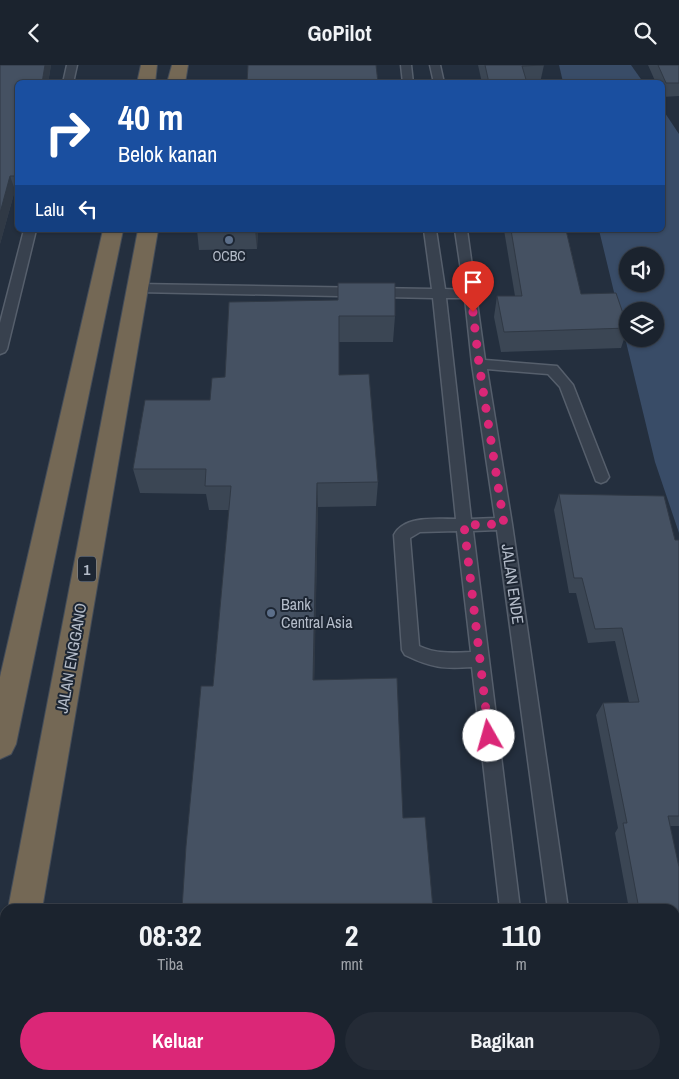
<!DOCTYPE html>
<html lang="id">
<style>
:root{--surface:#1b232e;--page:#242b36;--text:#f1f3f6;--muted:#a0a4aa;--line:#39404a;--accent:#db2777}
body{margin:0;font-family:"Archivo Narrow",sans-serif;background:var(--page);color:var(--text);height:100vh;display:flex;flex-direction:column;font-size:19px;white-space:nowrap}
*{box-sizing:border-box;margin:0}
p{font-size:16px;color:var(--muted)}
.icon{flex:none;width:28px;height:28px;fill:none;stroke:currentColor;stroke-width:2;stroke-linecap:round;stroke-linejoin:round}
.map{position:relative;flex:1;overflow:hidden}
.side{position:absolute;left:0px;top:839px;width:680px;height:176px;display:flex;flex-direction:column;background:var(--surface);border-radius:15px 15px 0 0;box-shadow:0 1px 4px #0004,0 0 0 1px var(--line)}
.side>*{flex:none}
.hud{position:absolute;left:15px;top:15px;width:650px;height:152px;border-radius:8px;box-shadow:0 1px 4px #0004,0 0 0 1px var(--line);background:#1a4fa0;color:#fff;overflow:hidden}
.fabs{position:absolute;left:619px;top:182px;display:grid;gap:10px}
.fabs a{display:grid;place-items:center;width:45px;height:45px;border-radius:50%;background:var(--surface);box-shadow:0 1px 4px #0004,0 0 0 1px var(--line);font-size:25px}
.pin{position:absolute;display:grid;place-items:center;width:42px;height:42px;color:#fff;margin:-51px -21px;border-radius:50% 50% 50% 0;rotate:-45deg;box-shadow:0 0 5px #0007}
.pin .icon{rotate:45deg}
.me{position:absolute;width:55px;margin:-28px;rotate:353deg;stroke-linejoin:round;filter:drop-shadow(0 0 4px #0008)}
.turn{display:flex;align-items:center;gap:18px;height:105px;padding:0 20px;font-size:22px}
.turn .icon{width:65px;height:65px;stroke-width:2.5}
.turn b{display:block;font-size:35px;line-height:42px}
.then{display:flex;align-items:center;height:48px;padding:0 20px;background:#0003;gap:10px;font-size:19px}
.eta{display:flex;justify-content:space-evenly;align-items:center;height:85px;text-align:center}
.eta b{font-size:30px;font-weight:700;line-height:35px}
.primary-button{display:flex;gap:10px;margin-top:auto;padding:10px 20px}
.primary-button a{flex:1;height:58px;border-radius:30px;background:var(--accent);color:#fff;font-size:20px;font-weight:700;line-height:58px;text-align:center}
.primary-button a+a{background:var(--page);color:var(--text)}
header{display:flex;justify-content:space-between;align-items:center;height:65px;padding:0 20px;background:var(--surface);font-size:22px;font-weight:700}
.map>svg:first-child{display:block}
</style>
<header><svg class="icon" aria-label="back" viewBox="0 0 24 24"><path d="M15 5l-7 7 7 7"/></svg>GoPilot<svg class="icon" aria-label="search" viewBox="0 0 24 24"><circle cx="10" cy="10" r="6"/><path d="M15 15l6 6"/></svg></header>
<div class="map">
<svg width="679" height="1014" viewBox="0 0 679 1014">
<rect width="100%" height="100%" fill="#242f3e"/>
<!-- water -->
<g fill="#394c67" fill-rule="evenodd">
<polygon points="559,0 631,0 643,17 563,17"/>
<path d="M 663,45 L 679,69 L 679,468 L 655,397 L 599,165 L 662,165 ZM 628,191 L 655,191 L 655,219 L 628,219 ZM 628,246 L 655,246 L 655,274 L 628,274 Z"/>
</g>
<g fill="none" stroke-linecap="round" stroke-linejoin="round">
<defs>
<g id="lane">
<polygon points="67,0 77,0 73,18 63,18"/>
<polygon points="401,0 411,0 413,18 403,18"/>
<polygon points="430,0 440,0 444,18 434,18"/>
<polygon points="24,165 36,165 7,284 5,287 0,289 0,258"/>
<path d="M 424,165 L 436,165 L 445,224 L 464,225 L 455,165 L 467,165 L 485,295 L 557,301 L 573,320 L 609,412 L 606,416 L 601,418 L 596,416 L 560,322 L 548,309 L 487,304 L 512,459 L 568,844 L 548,844 L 497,465 L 473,466 L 520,844 L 500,844 L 472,602 C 443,604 432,603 405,590 L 402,585 L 394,470 C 404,450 437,454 456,454 L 433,233 L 138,227 L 132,223 L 138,219 L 432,224 ZM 446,233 L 465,233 L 472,299 L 495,453 L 471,454 ZM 457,466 L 471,587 C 452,588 436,589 419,581 L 410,473 L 420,467 Z"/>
<rect x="519" y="1010" width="22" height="4"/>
<rect x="573" y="1010" width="22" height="4"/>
</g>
<g id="highway">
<polygon points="141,0 157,0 155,18 137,18"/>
<polygon points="172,0 188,0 185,18 167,18"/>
<polygon points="103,165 123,165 16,679 11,689 0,694 0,612"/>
<polygon points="138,165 158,165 42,844 8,844"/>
<polygon points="5,938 5,1001 0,1003 0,940"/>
</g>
</defs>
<!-- lane casing -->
<use href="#lane" stroke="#565f6c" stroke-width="3"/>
<!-- highway casing -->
<use href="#highway" stroke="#434c59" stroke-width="2"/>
<!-- lane -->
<use href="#lane" fill="#38414e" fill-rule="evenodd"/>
<!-- highway -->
<use href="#highway" fill="#746855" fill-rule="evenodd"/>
</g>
<!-- wall -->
<g fill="#3b4654">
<polygon points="0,0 51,0 48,18 18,18 18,125 15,125 0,179"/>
<polygon points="478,0 544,0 540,18 482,18"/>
<polygon points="648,0 679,0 679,32 679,31 662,32 662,18 656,18"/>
<polygon points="197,165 258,165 257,184 199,185"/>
<polygon points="504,165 566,165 581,229 628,262 621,283 501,287 494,252 497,231 515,231"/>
<polygon points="229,237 395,251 393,277 339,277 339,310 378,417 376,441 318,442 314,615 403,753 433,844 213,621 229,445 209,445 206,429 140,428 133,404 210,335 225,312"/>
<polygon points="559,429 675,475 679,475 679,761 670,761 679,802 679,1014 671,1014 670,1010 675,1010 675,844 629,844 615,768 618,763 596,650 603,638 629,637 615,576 588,578 576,528 569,528 554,445"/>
</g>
<!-- shaded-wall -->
<g fill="#303945">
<polygon points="45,0 51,0 48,18 42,18"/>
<polygon points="18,104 18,117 15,111"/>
<polygon points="10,111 15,125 0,179 0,148"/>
<polygon points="255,165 258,165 257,184"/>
<polygon points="317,418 318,442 314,635 313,615"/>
</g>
<!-- building -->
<g fill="#455162" stroke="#303945">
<polygon points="0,0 45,0 42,18 18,18 18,104 15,111 10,111 0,148"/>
<polygon points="248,0 376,0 378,18 247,18"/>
<polygon points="485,0 544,0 522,1 527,18 489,18"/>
<polygon points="658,0 679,0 679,18 666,18"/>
<rect x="197" y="165" width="58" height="2"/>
<polygon points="511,165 566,165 581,229 616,228 628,263 504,267 497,231 522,231"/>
<polygon points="338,218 395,218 395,251 339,251 339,310 369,309 378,417 317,418 313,615 397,613 403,753 425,752 433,844 182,844 186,781 201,621 213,621 231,421 205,421 206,404 133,404 145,335 210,335 212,313 225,312 229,237 338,235"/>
<polygon points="559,429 664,431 675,475 679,475 679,751 668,751 679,802 679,993 675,972 675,844 639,844 623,758 627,758 603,638 639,637 622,563 595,564 582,513 574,513"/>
</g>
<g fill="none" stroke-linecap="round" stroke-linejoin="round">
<!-- route -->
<polyline stroke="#db2777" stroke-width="9" stroke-dasharray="0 16.2" points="473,247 479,299 504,459 464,460 489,671"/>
</g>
<!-- markers -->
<g fill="#5c6f8a" stroke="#1d2633" stroke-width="2">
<circle cx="229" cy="175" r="5"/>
<circle cx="271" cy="548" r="5"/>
</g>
<g text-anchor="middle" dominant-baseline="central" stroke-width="4" stroke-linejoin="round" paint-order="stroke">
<!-- far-poi labels -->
<g font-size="14" fill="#b4bcc9" stroke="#1d2633">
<text x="229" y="191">OCBC</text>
</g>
<!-- shield labels -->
<rect fill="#1d2633" stroke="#878f9c" stroke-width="1" x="78" y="491.5" width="18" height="25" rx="4"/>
<g font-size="15" font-weight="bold" fill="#b4bcc9">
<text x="87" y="504">1</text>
</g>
<!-- street labels -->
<g font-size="16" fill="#b4bcc9" stroke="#1d2633">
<text transform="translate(513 519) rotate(82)">JALAN ENDE</text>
<text transform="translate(71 593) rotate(-80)">JALAN ENGGANO</text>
</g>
<!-- poi labels -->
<g font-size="16" fill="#b4bcc9" stroke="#1d2633" text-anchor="start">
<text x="281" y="539">Bank<tspan x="281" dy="18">Central Asia</tspan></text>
</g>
</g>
</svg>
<div class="fabs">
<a><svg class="icon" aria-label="sound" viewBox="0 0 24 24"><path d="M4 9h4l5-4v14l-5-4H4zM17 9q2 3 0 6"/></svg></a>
<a><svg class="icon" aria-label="layers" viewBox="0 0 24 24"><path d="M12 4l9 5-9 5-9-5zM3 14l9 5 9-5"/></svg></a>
</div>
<div class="pin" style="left:473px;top:247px;background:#d93025"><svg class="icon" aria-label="arrive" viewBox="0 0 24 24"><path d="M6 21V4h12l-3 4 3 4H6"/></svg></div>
<svg class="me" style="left:489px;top:671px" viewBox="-20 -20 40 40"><circle r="19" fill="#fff"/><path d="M0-13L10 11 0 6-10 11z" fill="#db2777"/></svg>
<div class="hud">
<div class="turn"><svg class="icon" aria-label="right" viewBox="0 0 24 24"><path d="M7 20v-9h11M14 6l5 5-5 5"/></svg><div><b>40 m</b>Belok kanan</div></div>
<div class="then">Lalu<svg class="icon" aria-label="left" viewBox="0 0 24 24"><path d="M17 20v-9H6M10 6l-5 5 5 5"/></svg></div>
</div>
<section class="side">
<div class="eta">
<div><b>08:32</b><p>Tiba</p></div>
<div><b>2</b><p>mnt</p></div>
<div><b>110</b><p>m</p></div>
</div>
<div class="primary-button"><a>Keluar</a><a>Bagikan</a></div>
</section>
</div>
